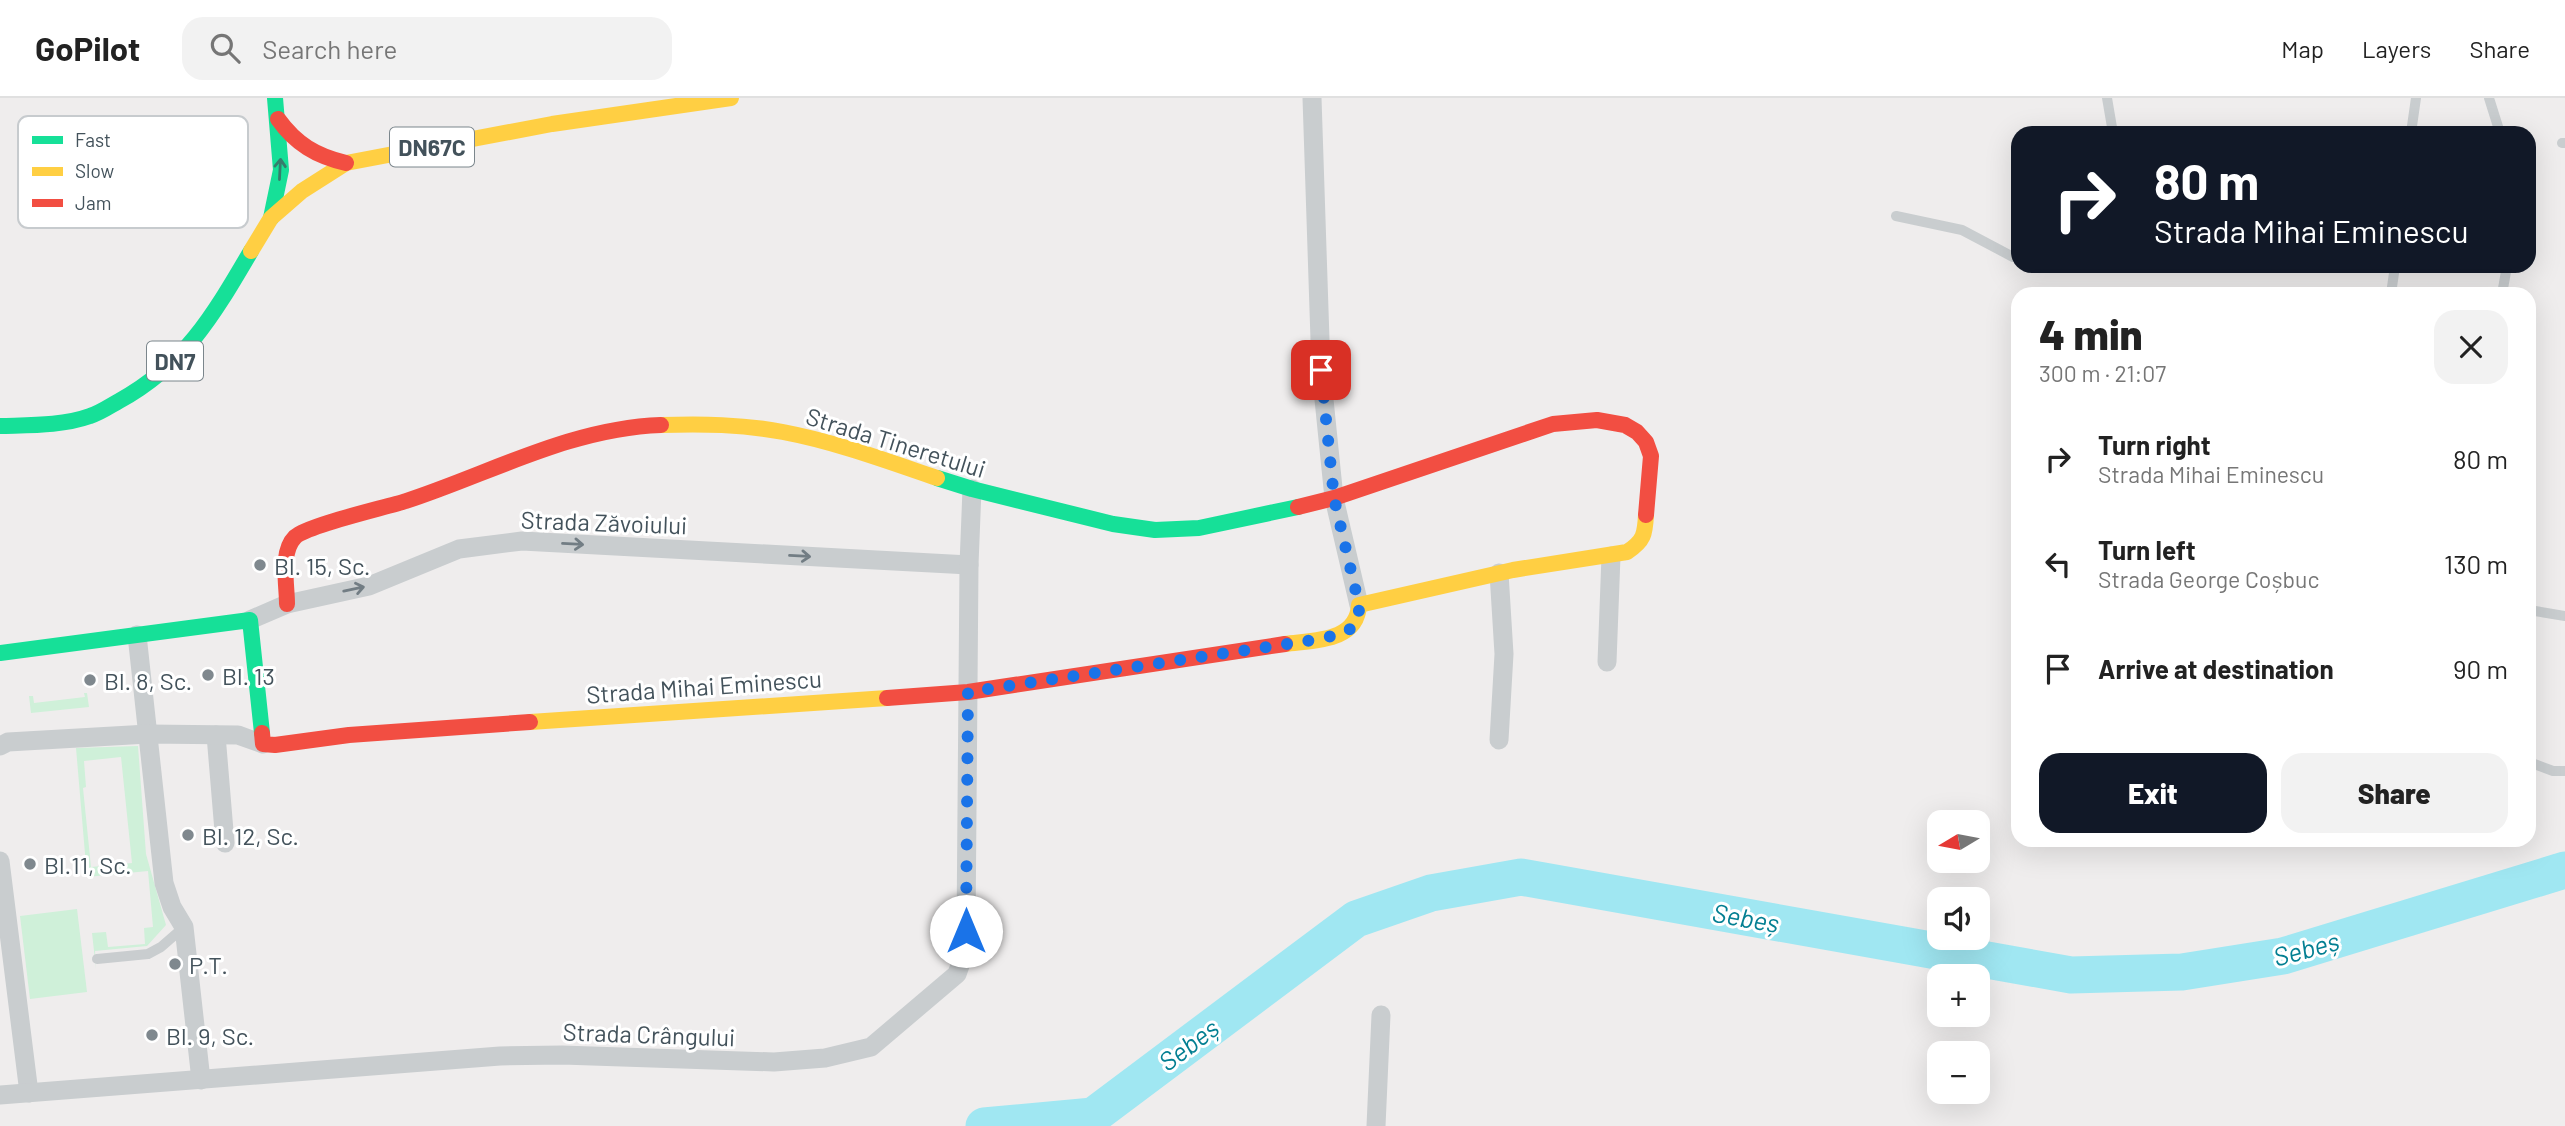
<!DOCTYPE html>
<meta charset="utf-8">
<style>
:root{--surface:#fff;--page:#f2f2f2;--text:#222;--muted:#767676;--line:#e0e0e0;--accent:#111827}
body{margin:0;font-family:Barlow,sans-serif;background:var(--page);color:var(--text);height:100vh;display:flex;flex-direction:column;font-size:26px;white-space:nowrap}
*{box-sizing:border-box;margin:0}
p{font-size:23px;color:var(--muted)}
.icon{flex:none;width:38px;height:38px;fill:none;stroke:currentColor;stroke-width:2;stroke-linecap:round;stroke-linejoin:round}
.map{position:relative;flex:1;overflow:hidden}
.panel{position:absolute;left:2011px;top:189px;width:525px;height:560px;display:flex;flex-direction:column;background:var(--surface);border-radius:21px;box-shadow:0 7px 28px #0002}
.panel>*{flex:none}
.hud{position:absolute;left:2011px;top:28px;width:525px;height:147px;border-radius:21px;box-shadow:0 7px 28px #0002;background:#111827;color:#fff;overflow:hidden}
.needle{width:46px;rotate:260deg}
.tools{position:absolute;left:1927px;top:712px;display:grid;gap:14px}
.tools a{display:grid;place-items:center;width:63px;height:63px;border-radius:14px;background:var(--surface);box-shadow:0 7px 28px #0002;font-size:35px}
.pin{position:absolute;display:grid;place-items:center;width:60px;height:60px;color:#fff;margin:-30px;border-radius:14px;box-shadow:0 4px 10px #0006}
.me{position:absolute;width:77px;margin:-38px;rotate:0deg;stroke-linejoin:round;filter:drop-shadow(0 0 5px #0008)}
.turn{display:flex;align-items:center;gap:24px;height:147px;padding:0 28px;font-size:32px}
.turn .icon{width:91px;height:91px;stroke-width:2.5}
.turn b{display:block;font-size:49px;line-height:60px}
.round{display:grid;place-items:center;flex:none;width:74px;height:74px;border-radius:21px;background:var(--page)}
.summary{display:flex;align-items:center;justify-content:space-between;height:119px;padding:0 28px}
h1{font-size:42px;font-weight:800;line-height:52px}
.action{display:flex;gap:14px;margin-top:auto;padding:14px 28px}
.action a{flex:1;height:80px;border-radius:21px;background:var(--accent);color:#fff;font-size:28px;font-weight:800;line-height:80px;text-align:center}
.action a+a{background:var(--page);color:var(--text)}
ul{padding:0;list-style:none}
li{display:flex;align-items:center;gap:21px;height:105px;padding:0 28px}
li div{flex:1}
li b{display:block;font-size:26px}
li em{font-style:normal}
header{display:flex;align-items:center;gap:42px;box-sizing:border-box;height:98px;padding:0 35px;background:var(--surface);border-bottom:2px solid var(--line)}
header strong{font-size:33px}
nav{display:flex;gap:38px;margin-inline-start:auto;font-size:24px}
.search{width:490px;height:63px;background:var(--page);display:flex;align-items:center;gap:18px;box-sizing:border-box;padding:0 24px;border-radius:21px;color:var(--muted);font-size:26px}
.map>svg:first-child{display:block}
</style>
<header>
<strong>GoPilot</strong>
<div class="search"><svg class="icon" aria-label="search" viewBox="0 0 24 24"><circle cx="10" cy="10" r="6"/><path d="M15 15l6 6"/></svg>Search here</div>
<nav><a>Map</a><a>Layers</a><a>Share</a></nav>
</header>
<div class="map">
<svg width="2565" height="1028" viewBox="0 0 2565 1028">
<rect width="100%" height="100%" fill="#efeded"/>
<!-- green -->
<g fill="#cff0d9" fill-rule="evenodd">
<polygon points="84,595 87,595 89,609 31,615 29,598 33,598 34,605 85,599"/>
<path d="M 138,648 L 146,756 L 166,827 L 147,848 L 95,853 L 96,871 L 92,835 L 106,834 L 108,849 L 145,846 L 144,830 L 153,829 L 148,773 L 87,779 L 76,650 ZM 121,659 L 132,765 L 91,769 L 83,690 L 86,689 L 84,663 Z"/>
<polygon points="77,811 87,894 30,901 20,818"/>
</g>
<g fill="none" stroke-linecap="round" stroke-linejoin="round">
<!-- river -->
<polyline stroke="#a0e7f2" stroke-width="37" points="984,1028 1093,1018 1356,821 1431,795 1521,779 2071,877 2182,874 2283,858 2565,772"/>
<!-- lane -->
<g stroke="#c9cdcf" stroke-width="10">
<polyline points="2107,0 2113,35"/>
<polyline points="2489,0 2500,35"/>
<polyline points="2411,35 2416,0"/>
<polyline points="2562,45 2565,45"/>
<polyline points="1896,118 1962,132 2013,159 2018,157"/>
<polyline points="2391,196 2395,168"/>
<polyline points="2502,196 2507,168"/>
<polyline points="2529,512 2565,518"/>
<polyline points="2529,664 2553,673 2565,673"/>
<polyline points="97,861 148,856 161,849 184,829"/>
</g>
<!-- street -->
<g stroke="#c9cdcf" stroke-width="19">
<polyline points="1312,0 1321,272 1334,400 1359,507"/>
<polyline points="1499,475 1504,556 1499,642"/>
<polyline points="250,522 287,506 369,488 459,451 522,443 969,467"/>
<polyline points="137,537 164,785 172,809 184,829 201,982"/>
<polyline points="1607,564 1611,458"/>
<polyline points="216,637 225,745"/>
<polyline points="0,648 8,644 148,636 238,637 263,646"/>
<polyline points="0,763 29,995"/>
<polyline points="0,997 500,958 562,957 774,964 825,960 871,949 957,876 964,856 966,833 969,467 972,391"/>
<polyline points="1376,1028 1381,917"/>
</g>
<!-- fast -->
<g stroke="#16e098" stroke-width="16">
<polyline points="271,120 281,72 275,0"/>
<path d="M 0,328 C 30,327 62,328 90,318 C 100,315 110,308 119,303 C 185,267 214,216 251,153"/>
<polyline points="937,380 972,391 1113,426 1155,432 1199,430 1298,409"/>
<polyline points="0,555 250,522 262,635"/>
</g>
<!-- slow -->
<g stroke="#ffcf43" stroke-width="16">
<polyline points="251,153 271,120 302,93 346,65 552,26 731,0"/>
<path d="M 661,327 C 702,326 742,326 783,334 C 836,344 887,363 937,380"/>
<path d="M 1285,546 C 1314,542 1357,544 1359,507 L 1513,472 L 1627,454 C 1644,443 1645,436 1646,417"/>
<polyline points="530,624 887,600"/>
</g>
<!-- jam -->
<g stroke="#f24e42" stroke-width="16">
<path d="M 278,21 C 296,46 316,58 346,65"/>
<polyline points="1298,409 1334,400 1553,326 1597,322 1625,327 1637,334 1646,344 1651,358 1646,417"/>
<path d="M 287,506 C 287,486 280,454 295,439 C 308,427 384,410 406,403 C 489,376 571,330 661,327"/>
<polyline points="887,600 968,594 1285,546"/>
<polyline points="262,635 263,646 275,647 349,637 530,624"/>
</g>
</g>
<!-- one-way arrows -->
<defs><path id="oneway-shaft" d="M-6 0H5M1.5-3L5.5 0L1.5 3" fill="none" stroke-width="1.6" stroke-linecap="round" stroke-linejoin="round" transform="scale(1.75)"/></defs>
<use stroke="#367d6d" href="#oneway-shaft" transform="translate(280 71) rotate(-87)"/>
<g stroke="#727d84">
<use href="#oneway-shaft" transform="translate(573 446) rotate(3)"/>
<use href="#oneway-shaft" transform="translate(800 458) rotate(3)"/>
<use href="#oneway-shaft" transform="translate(354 491) rotate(-12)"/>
</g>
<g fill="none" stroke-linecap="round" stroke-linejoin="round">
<!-- route -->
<path stroke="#1a73e8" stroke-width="12" stroke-dasharray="0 21.6" d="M 966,833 L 968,594 L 1320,541 C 1342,535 1360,535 1359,507 L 1334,400 L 1321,272"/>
</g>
<!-- markers -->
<g fill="#7f888e" stroke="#fff" stroke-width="2.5">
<circle cx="260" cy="467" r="7"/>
<circle cx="208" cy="577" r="7"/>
<circle cx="90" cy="582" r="7"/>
<circle cx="188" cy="737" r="7"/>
<circle cx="30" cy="766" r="7"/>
<circle cx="175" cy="866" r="7"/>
<circle cx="152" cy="937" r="7"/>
</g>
<g text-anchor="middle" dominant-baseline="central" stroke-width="6" stroke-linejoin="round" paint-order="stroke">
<!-- shield labels -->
<g fill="#fff" stroke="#7b868c" stroke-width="2">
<rect x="390" y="29.5" width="84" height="39" rx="5"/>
<rect x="147" y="243.5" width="56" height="39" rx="5"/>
</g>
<g font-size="23" font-weight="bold" fill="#43525b">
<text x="432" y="49">DN67C</text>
<text x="175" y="263">DN7</text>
</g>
<!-- street labels -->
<g font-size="24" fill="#43525b" stroke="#fff">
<text transform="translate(896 344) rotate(17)">Strada Tineretului</text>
<text transform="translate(604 424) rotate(2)">Strada Zăvoiului</text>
<text transform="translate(704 588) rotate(-4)">Strada Mihai Eminescu</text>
<text transform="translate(649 936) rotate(2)">Strada Crângului</text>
</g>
<!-- poi labels -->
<g font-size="24" fill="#43525b" stroke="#fff" text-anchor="start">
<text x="274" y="467">Bl. 15, Sc.</text>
<text x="222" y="577">Bl. 13</text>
<text x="104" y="582">Bl. 8, Sc.</text>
<text x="202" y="737">Bl. 12, Sc.</text>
<text x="44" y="766">Bl.11, Sc.</text>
<text x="189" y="866">P.T.</text>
<text x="166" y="937">Bl. 9, Sc.</text>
</g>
<!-- water labels -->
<g font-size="26" font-style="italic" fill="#037f92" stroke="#fff">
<text transform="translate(1746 819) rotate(10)">Sebeș</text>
<text transform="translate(2306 850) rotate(-15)">Sebeș</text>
<text transform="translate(1188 946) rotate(-37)">Sebeș</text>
</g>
</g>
<!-- legend -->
<rect x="18" y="18" width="230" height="112" rx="10" fill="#fff" stroke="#c7cbce" stroke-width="2"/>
<rect x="32" y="38" width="31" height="8" fill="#16e098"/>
<rect x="32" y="69" width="31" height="9" fill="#ffcf43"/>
<rect x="32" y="101" width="31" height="8" fill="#f24e42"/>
<g font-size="19" fill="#43525b">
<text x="75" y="49">Fast</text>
<text x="75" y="80">Slow</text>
<text x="75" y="112">Jam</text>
</g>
</svg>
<div class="tools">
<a><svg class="needle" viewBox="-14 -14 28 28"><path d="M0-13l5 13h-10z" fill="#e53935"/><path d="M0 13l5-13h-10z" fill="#767676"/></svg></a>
<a><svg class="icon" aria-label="sound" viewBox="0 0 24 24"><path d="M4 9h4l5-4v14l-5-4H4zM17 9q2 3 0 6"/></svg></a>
<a>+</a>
<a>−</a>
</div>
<div class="pin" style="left:1321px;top:272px;background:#d93025"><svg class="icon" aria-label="arrive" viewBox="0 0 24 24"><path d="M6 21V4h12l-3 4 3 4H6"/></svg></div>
<svg class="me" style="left:966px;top:833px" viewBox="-20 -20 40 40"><circle r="19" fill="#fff"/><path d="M0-13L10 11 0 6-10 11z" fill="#1a73e8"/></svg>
<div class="hud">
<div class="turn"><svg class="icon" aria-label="right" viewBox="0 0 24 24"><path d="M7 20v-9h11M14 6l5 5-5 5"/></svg><div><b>80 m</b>Strada Mihai Eminescu</div></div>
</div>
<section class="panel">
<div class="summary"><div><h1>4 min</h1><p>300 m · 21:07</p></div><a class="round"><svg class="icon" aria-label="close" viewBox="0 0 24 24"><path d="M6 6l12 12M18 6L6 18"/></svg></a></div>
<ul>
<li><svg class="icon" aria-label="right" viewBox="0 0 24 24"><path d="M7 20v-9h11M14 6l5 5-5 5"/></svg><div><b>Turn right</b><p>Strada Mihai Eminescu</p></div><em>80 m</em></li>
<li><svg class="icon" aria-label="left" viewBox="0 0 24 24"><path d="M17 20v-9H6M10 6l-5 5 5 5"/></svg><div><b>Turn left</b><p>Strada George Coșbuc</p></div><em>130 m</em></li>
<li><svg class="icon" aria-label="arrive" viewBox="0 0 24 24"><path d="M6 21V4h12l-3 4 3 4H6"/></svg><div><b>Arrive at destination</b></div><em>90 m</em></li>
</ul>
<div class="action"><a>Exit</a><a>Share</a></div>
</section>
</div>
